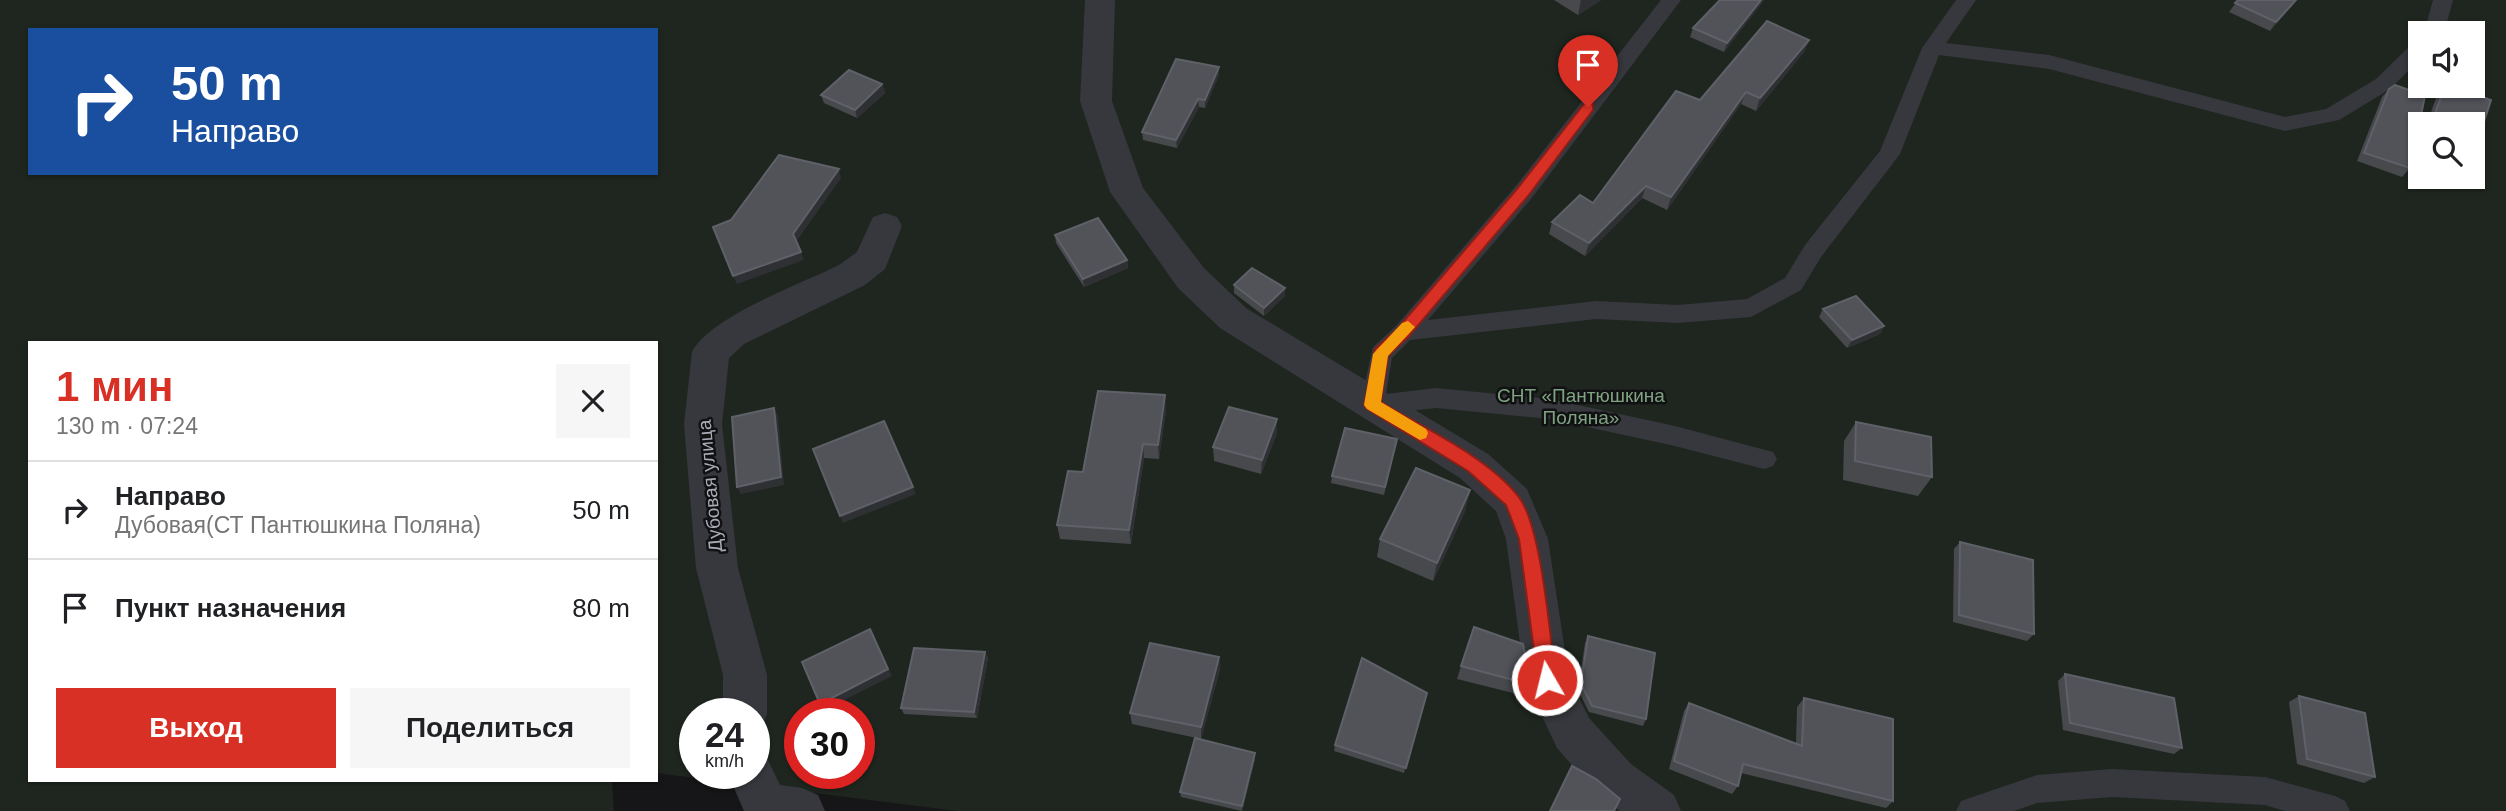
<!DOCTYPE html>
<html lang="ru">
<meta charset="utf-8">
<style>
:root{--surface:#fff;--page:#f6f6f6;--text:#202124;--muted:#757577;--line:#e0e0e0;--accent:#d93025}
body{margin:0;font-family:Helvetica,sans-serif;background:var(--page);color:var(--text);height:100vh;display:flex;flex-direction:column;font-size:26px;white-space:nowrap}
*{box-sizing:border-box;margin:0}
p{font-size:23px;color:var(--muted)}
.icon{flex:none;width:38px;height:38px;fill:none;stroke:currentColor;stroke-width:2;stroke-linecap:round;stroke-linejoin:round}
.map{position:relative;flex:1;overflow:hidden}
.drawer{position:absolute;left:28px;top:341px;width:630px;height:441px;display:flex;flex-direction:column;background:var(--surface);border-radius:0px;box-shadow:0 2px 5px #0004}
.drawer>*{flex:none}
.banner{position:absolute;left:28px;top:28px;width:630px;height:147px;border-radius:0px;box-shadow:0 2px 5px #0004;background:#1a4fa0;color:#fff;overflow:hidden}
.controls{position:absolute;left:2408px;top:21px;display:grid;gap:14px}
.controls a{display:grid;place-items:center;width:77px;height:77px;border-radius:0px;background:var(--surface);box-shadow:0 2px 5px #0004;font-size:35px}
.speed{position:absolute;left:679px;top:698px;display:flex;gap:14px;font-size:35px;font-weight:700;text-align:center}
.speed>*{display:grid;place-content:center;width:91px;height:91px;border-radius:50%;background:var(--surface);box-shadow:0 2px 5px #0004;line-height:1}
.speed small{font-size:18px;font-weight:400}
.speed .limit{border:10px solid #d22;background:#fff;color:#111}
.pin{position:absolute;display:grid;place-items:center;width:60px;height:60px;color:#fff;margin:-72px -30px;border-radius:50% 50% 50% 0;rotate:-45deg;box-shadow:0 0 7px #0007}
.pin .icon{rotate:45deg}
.me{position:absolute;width:77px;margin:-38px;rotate:352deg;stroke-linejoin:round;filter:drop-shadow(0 0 5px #0008)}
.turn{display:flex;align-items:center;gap:24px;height:147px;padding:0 28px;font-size:32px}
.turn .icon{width:91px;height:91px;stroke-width:2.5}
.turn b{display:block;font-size:49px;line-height:60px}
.round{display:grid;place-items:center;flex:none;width:74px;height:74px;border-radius:0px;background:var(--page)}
.headline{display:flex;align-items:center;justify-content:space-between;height:119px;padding:0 28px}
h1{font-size:42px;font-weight:600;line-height:52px;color:var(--accent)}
.cta{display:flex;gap:14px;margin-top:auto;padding:14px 28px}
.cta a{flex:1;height:80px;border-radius:0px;background:var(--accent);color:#fff;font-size:28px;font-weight:600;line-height:80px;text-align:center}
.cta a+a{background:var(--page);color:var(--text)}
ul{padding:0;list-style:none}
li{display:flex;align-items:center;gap:21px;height:98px;padding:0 28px;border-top:2px solid var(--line)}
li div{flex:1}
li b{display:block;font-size:26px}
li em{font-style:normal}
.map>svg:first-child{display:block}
</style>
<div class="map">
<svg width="2506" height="811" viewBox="0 0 2506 811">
<rect width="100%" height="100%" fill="#161618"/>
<!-- green -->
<path fill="#1e261f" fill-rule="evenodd" d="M 0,0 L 2506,0 L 2506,811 L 957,811 L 656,773 L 656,343 L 30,343 L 30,780 L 612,781 L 614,811 L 0,811 ZM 30,30 L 656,30 L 656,173 L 30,173 ZM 2420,33 L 2473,33 L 2473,86 L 2420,86 ZM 2420,124 L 2473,124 L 2473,177 L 2420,177 ZM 695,714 L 754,714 L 754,774 L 695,774 ZM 800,714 L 859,714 L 859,774 L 800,774 Z"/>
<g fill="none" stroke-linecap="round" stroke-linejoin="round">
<!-- service -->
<g fill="#37383d" fill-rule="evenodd">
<polygon points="1661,0 1681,0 1531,199 1428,320 1596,301 1678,305 1747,299 1785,278 1805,245 1880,151 1922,48 1956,0 1976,0 1946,43 2049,55 2285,117 2326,109 2376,79 2413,43 2420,41 2420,59 2390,89 2339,120 2285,131 2049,69 1939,55 1900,154 1821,257 1801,290 1751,317 1678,323 1596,319 1410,340 1392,358 1386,394 1436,388 1550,399 1675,426 1773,452 1777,459 1773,466 1764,469 1675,446 1550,419 1436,408 1372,415 1363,412 1360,405 1373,347 1396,326 1515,187"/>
<polygon points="2433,0 2453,0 2444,33 2424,33"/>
<polygon points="2112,769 2265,777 2335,796 2345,801 2350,811 2285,811 2265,805 2112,797 2037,803 2014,811 1956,811 1961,801 2037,775"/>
</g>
<!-- minor -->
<g fill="#37383d" fill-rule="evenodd">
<polygon points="1085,0 1115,0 1112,101 1143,188 1204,268 1246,308 1488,454 1527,489 1548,539 1569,678 1589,718 1631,764 1674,795 1681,811 1620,811 1599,796 1557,748 1525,680 1506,539 1496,511 1460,478 1220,328 1178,288 1110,192 1080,101"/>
<path d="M 885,213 L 897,217 L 902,226 L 885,269 L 865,285 L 744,344 L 729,358 L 722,424 L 738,568 L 767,675 L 767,714 L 761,729 L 754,731 L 754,714 L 723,714 L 723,675 L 696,568 L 684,424 L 692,352 C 711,316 801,284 839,265 L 857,252 L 873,217 Z"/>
<polygon points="754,753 767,758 780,785 802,788 818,795 825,811 744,811 728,774 754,774"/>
</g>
</g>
<!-- wall -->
<g fill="#47494d">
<polygon points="1554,0 1601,0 1578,15"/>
<polygon points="1764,0 1724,52 1690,37 1693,28"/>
<polygon points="2238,0 2297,0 2270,31 2229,12"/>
<polygon points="1809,40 1804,52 1756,111 1741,104 1667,210 1642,198 1585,256 1549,234 1552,222 1593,203 1700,100"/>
<polygon points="1219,75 1205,108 1199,107 1177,148 1143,140 1142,132"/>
<polygon points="882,84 885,93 857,118 824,103 821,95"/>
<polygon points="2443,86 2452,86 2491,100 2478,140 2473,145 2473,124 2427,124 2438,92"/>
<polygon points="2389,89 2410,168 2402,177 2357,161 2382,97"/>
<polygon points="1055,235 1127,260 1128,268 1084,287 1056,243"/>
<polygon points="1234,285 1285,296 1264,316 1234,293"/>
<polygon points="1823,309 1884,326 1880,334 1847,348 1819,317"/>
<polygon points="1166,410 1159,459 1144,458 1131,544 1060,539 1057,525 1083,472"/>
<polygon points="1856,422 1932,477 1918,496 1843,480 1844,441"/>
<polygon points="1277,433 1261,474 1214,461 1213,447"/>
<polygon points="1397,439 1384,495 1331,483 1332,476"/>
<polygon points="1466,509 1433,581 1377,557 1380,539"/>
<polygon points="1960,542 2034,634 2027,641 1953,622 1954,549"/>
<polygon points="1588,636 1646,719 1643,726 1589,712 1578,690 1585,643"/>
<polygon points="985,652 988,658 977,718 904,714 901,708"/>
<polygon points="1219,657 1220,669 1201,739 1132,724 1130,713"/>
<polygon points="1461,666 1517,681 1513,693 1457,679"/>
<polygon points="2065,674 2182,748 2174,754 2063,730 2058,681"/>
<polygon points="1427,693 1404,773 1334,751 1335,745"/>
<polygon points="2299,696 2375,777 2364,783 2297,764 2289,702"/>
<polygon points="1804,698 1893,801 1886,808 1741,773 1738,786 1732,794 1669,769 1684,711 1689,703 1796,743 1797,707"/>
<polygon points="1255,753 1255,759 1242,811 1181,797 1180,792"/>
</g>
<!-- shaded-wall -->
<g fill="#2f3033">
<polygon points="1581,0 1601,0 1578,15"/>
<polygon points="1761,0 1764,0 1724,52 1727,43"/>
<polygon points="2296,0 2297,0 2270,31 2276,22"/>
<polygon points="1809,40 1804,52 1756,111 1760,98"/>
<polygon points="1219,67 1219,75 1205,108 1205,100"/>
<polygon points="882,84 885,93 857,118 855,110"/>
<polygon points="1746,92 1741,104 1667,210 1671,197"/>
<polygon points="1198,99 1199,107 1177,148 1176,140"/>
<polygon points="839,169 841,178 796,242 793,234"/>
<polygon points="1646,186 1642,198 1585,256 1589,243"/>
<polygon points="801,252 804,260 737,284 733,276"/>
<polygon points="1127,260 1128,268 1084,287 1083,279"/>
<polygon points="1285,288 1285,296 1264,316 1264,308"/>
<polygon points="1884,326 1880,334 1847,348 1852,340"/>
<polygon points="1165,395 1166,410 1159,459 1158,445"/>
<polygon points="774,408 778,416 784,485 741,494 737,487"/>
<polygon points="1277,419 1277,433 1261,474 1262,460"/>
<polygon points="1143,444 1144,458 1131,544 1129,530"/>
<polygon points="913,487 916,494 843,523 840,516"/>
<polygon points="1470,490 1466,509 1433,581 1437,563"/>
<polygon points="870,629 892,676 824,710 820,704"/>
<polygon points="985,652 988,658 977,718 974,712"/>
<polygon points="1219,657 1220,669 1201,739 1201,727"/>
<polygon points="1255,753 1255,759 1242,811 1242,806"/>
</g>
<!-- building -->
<g fill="#525359" stroke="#5f6168" stroke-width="2">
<polygon points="1720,0 1761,0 1727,43 1693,28"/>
<polygon points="2238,0 2296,0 2276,22 2235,3"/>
<polygon points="1767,21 1809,40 1760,98 1746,92 1671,197 1646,186 1589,243 1552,222 1580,195 1593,203 1676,91 1700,100"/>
<polygon points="1176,59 1219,67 1205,100 1198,99 1176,140 1142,132"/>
<polygon points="849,70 882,84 855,110 821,95"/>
<polygon points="2395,85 2425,96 2410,168 2364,153 2389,89"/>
<polygon points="2445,86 2452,86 2491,100 2478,140 2473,138 2473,124 2437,124 2432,122"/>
<polygon points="779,155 839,169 793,234 801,252 733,276 713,227 731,220"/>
<polygon points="1098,218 1127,260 1083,279 1055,235"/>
<polygon points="1252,268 1285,288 1264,308 1234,285"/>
<polygon points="1856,296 1884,326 1852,340 1823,309"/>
<polygon points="1098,391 1165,395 1158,445 1143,444 1129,530 1057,525 1068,471 1083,472"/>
<polygon points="1229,407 1277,419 1262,460 1213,447"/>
<polygon points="774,408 781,477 737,487 732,417"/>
<polygon points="884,421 913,487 840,516 813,449"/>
<polygon points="1856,422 1931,437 1932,477 1855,461"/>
<polygon points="1345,428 1397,439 1385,487 1332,476"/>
<polygon points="1416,468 1470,490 1437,563 1380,539"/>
<polygon points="1960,542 2033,560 2034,634 1959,615"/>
<polygon points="1474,627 1523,644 1525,655 1517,681 1461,666"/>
<polygon points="870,629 888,669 820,704 802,662"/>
<polygon points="1588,636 1655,653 1646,719 1592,706 1581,684"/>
<polygon points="1150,643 1219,657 1201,727 1130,713"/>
<polygon points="914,648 985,652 974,712 901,708"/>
<polygon points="1362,658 1427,693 1406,768 1335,745"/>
<polygon points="2065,674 2174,698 2182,748 2070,723"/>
<polygon points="2299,696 2365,713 2375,777 2307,759"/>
<polygon points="1804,698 1893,719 1893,801 1743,764 1738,786 1674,761 1689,703 1802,746"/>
<polygon points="1195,738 1255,753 1242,806 1180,792"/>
<polygon points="1572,766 1596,779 1620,799 1614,811 1550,811"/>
</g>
<!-- route -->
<path fill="#d93025" stroke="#8d1f18" stroke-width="2" d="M 1588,102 L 1593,104 L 1593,110 L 1528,196 L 1409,336 L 1388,356 L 1381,402 C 1422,427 1489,458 1518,496 C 1542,525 1550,639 1556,680 L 1554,686 L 1547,688 L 1541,686 L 1538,680 L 1519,539 L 1506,505 L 1468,471 L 1367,409 L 1364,405 L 1375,349 L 1398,328 L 1517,189 L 1584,104 Z"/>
<!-- slow -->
<polygon fill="#f59e0b" points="1408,321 1415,327 1388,356 1381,402 1426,429 1428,433 1426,438 1420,440 1367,409 1364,405 1373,354 1402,323"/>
<g text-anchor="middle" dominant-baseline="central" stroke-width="5" stroke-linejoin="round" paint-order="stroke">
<!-- park labels -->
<g font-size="19" fill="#7fa381" stroke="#111113">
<text x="1581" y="395">СНТ «Пантюшкина<tspan x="1581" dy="22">Поляна»</tspan></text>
</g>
<!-- street labels -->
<g font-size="19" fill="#a8adb8" stroke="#111113">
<text transform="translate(710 486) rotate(-95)">Дубовая улица</text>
</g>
</g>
</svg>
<div class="controls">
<a><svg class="icon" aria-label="sound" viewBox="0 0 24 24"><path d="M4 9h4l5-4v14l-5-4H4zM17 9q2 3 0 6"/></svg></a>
<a><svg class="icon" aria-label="search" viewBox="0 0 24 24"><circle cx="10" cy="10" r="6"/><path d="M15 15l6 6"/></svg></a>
</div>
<div class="speed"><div>24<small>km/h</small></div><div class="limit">30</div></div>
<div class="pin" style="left:1588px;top:107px;background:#d93025"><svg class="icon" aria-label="arrive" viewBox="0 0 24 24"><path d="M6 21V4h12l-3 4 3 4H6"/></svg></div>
<svg class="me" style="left:1547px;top:680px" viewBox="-20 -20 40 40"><circle r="17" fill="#d93025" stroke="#fff" stroke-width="3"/><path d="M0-11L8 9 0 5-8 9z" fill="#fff"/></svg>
<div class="banner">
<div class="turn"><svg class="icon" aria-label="right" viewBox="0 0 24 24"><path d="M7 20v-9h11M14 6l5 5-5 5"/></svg><div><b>50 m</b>Направо</div></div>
</div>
<section class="drawer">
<div class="headline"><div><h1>1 мин</h1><p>130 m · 07:24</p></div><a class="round"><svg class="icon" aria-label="close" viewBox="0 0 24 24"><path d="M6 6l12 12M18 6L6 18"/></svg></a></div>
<ul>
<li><svg class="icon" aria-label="right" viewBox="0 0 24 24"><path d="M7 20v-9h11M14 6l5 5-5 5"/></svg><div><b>Направо</b><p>Дубовая(СТ Пантюшкина Поляна)</p></div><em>50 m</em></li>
<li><svg class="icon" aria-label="arrive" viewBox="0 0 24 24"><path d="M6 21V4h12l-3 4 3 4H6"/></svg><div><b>Пункт назначения</b></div><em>80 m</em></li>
</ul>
<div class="cta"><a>Выход</a><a>Поделиться</a></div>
</section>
</div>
